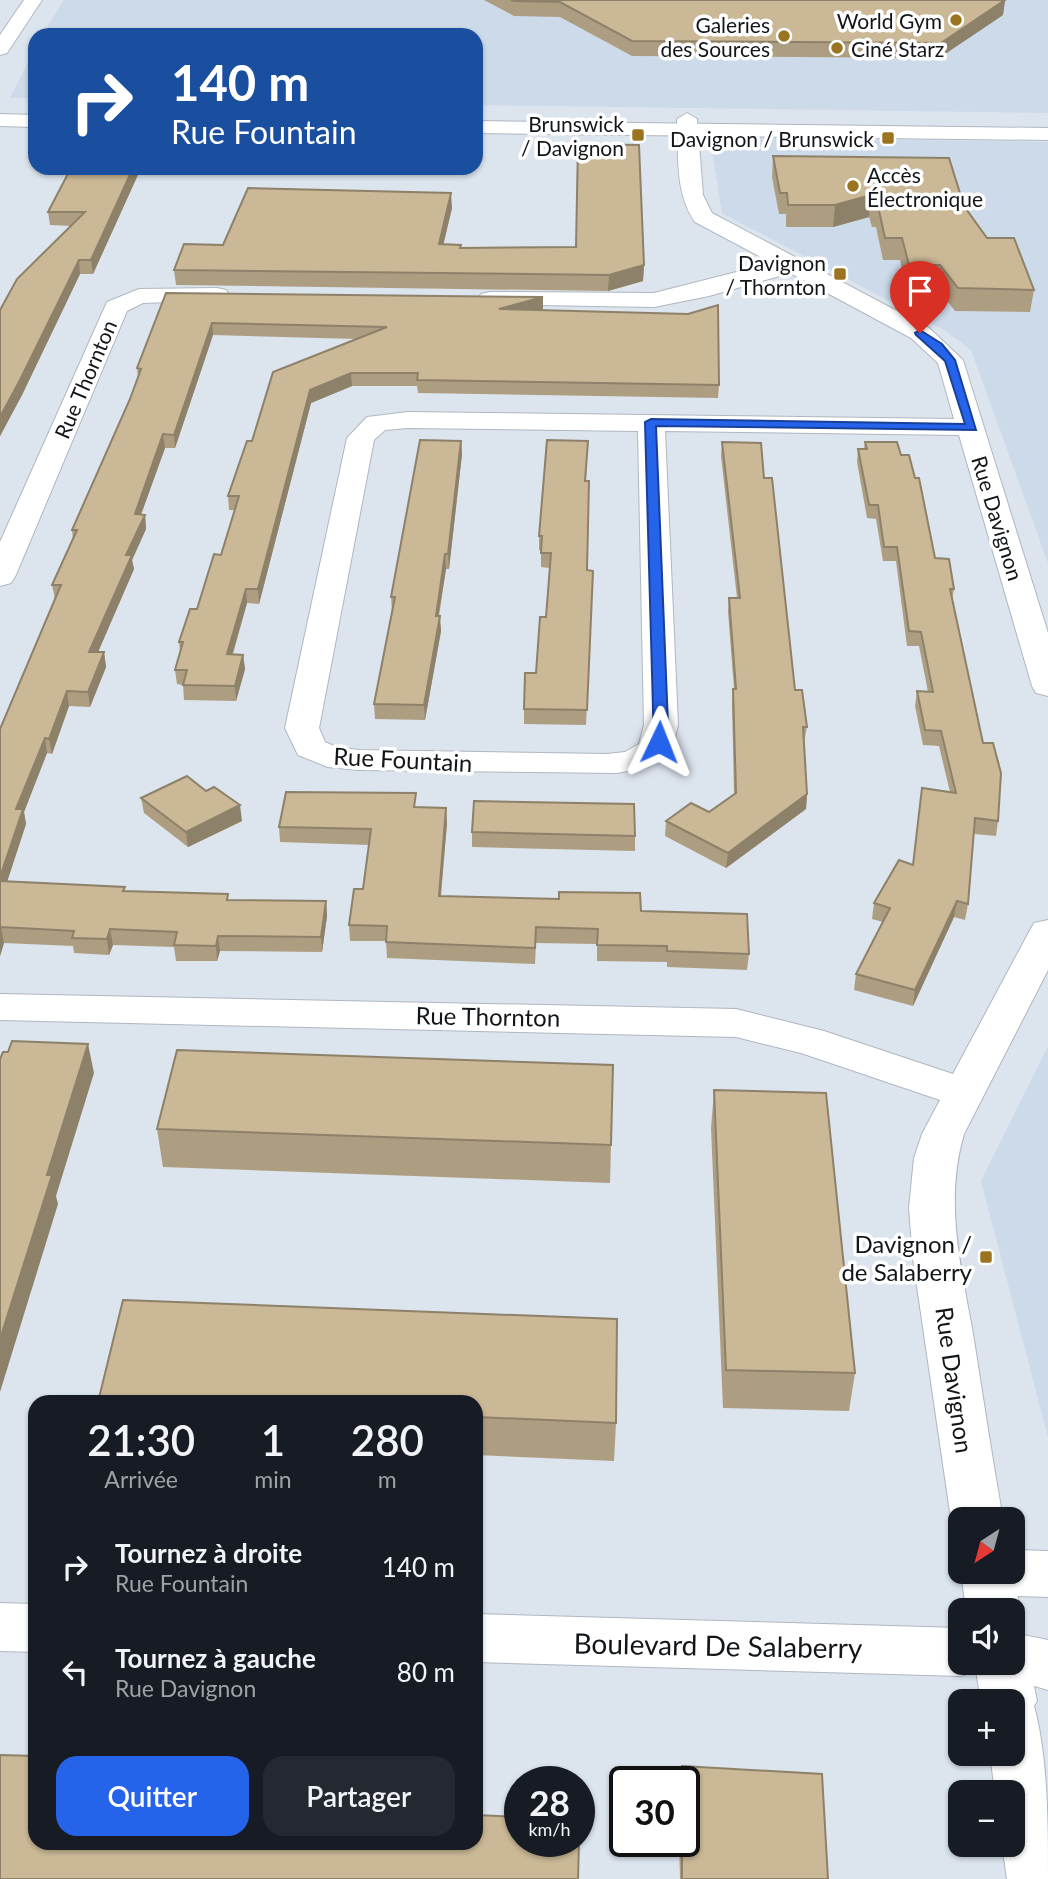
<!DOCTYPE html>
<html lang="fr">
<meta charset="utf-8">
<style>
:root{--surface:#171b24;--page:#242831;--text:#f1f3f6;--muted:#9ea1a6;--accent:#2563eb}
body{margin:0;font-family:Lato,sans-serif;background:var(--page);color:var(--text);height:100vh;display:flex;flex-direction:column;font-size:26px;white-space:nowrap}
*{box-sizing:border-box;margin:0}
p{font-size:23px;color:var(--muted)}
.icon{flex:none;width:38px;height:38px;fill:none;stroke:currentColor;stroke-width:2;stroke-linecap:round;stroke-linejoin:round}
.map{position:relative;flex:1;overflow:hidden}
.side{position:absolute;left:28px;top:1395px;width:455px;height:455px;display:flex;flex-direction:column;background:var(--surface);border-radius:21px;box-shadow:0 2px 5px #0004}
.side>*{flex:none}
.top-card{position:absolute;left:28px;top:28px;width:455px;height:147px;border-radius:21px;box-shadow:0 2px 5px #0004;background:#1a4fa0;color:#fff;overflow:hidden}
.needle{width:46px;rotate:216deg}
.fabs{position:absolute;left:948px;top:1507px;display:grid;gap:14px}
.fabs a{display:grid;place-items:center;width:77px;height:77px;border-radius:14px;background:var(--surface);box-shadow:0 2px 5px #0004;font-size:35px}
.speed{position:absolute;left:504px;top:1766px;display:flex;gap:14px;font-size:35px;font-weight:700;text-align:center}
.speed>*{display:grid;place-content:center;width:91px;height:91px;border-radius:50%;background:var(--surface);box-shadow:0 2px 5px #0004;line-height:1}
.speed small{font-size:18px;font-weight:400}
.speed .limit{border:4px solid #111;border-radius:10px;background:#fff;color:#111}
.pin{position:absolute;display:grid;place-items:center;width:60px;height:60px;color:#fff;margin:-72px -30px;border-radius:50% 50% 50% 0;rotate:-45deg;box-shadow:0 0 7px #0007}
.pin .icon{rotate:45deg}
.me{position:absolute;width:77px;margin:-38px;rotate:2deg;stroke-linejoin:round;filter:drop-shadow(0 0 5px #0008)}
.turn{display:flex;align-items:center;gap:24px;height:147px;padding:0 28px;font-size:32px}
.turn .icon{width:91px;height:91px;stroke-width:2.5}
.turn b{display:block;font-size:49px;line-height:60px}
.eta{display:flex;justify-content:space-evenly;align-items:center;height:119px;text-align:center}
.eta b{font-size:42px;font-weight:600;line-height:49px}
.cta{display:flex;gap:14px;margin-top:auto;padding:14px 28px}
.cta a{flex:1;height:80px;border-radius:21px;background:var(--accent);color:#fff;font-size:28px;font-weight:600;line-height:80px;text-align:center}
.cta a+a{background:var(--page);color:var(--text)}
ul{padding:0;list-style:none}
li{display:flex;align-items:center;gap:21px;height:105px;padding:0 28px}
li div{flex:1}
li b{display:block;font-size:26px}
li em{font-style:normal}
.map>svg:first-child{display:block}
</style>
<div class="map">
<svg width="1048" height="1879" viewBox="0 0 1048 1879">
<rect width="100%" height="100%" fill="#dce4ee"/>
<!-- built -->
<g fill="#ccdae9">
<polygon points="64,0 1048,0 1048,113 476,105 476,35 42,35"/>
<polygon points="35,49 35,98 10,98"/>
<polygon points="710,137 1048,142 1048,563 971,350 944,330 722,213"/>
<polygon points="1048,1046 1048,1437 981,1181"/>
</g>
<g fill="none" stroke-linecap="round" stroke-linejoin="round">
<defs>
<g id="street">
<polygon points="24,0 42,0 7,53 0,55 0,35"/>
<path d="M 687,113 L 697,119 L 703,195 L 712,213 L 929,328 L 963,360 L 1048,633 L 1048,696 L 1036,693 L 1032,686 L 959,435 L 665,431 L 678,725 L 673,744 L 663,758 L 648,767 L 617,773 L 359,770 L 328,767 L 298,755 L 285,728 L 347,438 L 367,417 L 408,412 L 954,419 L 938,363 L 911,338 L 790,273 L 709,296 L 654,307 L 481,304 L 478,299 L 481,294 L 490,292 L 654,293 L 772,263 L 695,222 C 674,192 679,154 677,119 ZM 408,428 L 638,431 L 644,725 L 639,744 L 625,752 L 607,754 L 359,750 L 336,747 L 325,742 L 319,728 L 374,440 L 385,430 Z"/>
<polygon points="217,288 226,290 229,295 226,300 143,303 127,311 15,577 11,583 0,586 0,542 107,302 139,289"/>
<path d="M 1048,920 L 1048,970 L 964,1134 C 944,1202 961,1266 973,1334 C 983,1396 992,1458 1003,1519 L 961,1519 L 961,1535 L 951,1519 L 913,1259 L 909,1208 L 914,1158 L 922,1134 L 940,1100 L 801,1053 L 736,1037 L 0,1020 L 0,994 L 736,1009 L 824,1031 L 953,1074 L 1029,932 L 1034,923 Z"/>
<polygon points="961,1572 1013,1572 1020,1610 1013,1623 1013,1610 966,1610"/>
<polygon points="0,1603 35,1604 35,1652 0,1651"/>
<path d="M 476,1614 L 961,1628 L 961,1662 L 1013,1662 L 1013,1642 L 1021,1645 L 1029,1662 L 1037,1701 L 1034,1706 C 1048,1757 1048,1824 1048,1879 L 1007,1879 L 1002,1844 L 1013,1844 L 1013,1792 L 995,1792 L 990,1754 L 1013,1754 L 1013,1701 L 981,1701 L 976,1671 L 961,1676 L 476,1662 Z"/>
</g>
<g id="secondary">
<polygon points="0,114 35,115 35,127 0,126"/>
<polygon points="476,121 1048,128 1048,140 476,133"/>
<polygon points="1013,1550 1048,1551 1048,1597 987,1595 969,1588 961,1572 1013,1572"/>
<polygon points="1013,1633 1048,1640 1048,1690 994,1674 988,1662 1013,1662"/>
</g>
</defs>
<!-- street casing -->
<use href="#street" stroke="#afb7c0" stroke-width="2"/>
<!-- secondary casing -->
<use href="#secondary" stroke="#afb7c0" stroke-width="2"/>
<!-- street -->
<use href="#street" fill="#fff" fill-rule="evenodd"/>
<!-- secondary -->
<use href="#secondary" fill="#fff" fill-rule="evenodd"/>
</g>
<!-- wall -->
<g fill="#ae9e81">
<polygon points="484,0 1005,0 1003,15 939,58 632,56 560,17 514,16"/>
<polygon points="773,156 964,206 987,238 1034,290 1030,312 955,311 937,288 906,288 900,260 883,260 876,227 872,227 869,217 833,227 786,227 786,214 779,214 772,177"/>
<polygon points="141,168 93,274 80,274 22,395 0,436 0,310 72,226 50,225 48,212"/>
<polygon points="452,208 443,244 461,248 644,265 643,281 608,291 176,285 174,270 223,245"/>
<polygon points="166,293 543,297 543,310 540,310 719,385 718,398 418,393 417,386 352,386 311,403 259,604 247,603 233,654 243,655 245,669 236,701 184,700 183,685 177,684 175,670 180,652 179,642 197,609 221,555 235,510 229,510 228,496 252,441 357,339 213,335 175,448 165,448 141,515 145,515 146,529 132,560 134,569 98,652 104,652 106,667 90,707 69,706 52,754 47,753 24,812 26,824 7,882 125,887 125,891 229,900 326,901 327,916 322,952 220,951 217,961 176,961 174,947 113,945 109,955 74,953 73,946 4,943 0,956 0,729 55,599 52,585 73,539 72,530 130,399 138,378 137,368"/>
<polygon points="461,441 462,454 449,569 446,569 439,616 441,631 425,720 375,719 374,704 392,612 391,597"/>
<polygon points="722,442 764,478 795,690 807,727 804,742 807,794 806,809 726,868 665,836 666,821 709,812 734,794 732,704 733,689 734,689 728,612 729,598 737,598 721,456"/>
<polygon points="865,442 901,455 935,558 954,589 952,600 998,821 996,836 974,834 968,904 965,920 954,917 913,1006 854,990 856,974 883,922 872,919 874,903 913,864 922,788 950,792 939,746 923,745 915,706 917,691 928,692 919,646 907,646 896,561 883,561 876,519 867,518 857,462 858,449 864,449"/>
<polygon points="587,455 586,481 587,570 593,571 586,725 524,724 524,709 536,673 546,617 550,568 541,567 541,550 539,550 539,536"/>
<polygon points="141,798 242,821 188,847 144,813"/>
<polygon points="416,807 447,823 441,896 641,911 749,954 747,970 667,967 667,962 597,961 597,944 536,943 535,964 387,958 386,941 350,941 349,925 363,889 369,845 280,842 279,827"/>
<polygon points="472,832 635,836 635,851 472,847"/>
<polygon points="714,1090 855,1373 849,1411 723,1408 711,1128"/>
<polygon points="157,1129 611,1145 610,1183 163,1167"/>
<polygon points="476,1402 616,1423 614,1461 476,1455"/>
<polygon points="682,1766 828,1879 680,1879 679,1841 684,1841 684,1782 680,1782"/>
</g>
<!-- shaded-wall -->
<g fill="#8d8169">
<polygon points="1005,0 1003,15 939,58 941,43"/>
<polygon points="133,168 141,168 93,274 91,260"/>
<polygon points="451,193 452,208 440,259 439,244"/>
<polygon points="871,195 869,217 833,227 835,205"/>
<polygon points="79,260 80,274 22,395 0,436 0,417"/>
<polygon points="644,265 643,281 608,291 609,275"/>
<polygon points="543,297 543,310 499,322 499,309"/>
<polygon points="212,323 213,335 175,448 174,435"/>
<polygon points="351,373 352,386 311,403 259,604 258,589 310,390"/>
<polygon points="163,434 165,448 136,528 135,514"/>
<polygon points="461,441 462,454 449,569 448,554"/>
<polygon points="145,515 146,529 132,560 134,569 92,666 89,652 126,555"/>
<polygon points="445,554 446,569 436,630 436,616"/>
<polygon points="246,589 247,603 228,669 227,654"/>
<polygon points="440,616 441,631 425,720 424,705"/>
<polygon points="104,652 106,667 90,707 88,692"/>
<polygon points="243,655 245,669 236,701 235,686"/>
<polygon points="67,691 69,706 52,754 49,739"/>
<polygon points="45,738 47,753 24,812 26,824 2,897 0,889 0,877 16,809"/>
<polygon points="807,794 806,809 726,868 728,853"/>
<polygon points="240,805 242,821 188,847 186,832"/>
<polygon points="446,808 447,823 439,912 439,896"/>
<polygon points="326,901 327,916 322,952 321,937"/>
<polygon points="957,901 954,917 913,1006 915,990"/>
<polygon points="1,927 4,943 0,956 0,930"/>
<polygon points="110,929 113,945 109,955 107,939"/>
<polygon points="218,936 220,951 217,961 216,946"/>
<polygon points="88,1044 94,1073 56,1196 58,1204 0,1392 0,1339 47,1175"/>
</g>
<!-- building -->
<g fill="#cab896" stroke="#8d8169" stroke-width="2">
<polygon points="511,0 1005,0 941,43 632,41 560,2 514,1"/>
<polygon points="578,144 639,145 644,265 609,275 174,270 184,244 223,245 248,188 451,193 439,244 461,245 460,248 576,247"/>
<polygon points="773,156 949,158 964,206 987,238 1014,238 1034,290 958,288 940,265 909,265 902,238 885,238 878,206 874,206 871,195 835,205 788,205 787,193 780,193"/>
<polygon points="71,168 133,168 91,260 79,260 20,380 0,417 0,310 17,279 85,212 48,212"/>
<polygon points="166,293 543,297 499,309 688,314 718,305 719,385 417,380 418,373 351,373 310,390 258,589 246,589 227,654 243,655 235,686 183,685 187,670 175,670 183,642 179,642 190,609 197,609 214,554 221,555 239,496 228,496 247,441 252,441 273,372 387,327 212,323 174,435 163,434 135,514 145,515 126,555 132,555 89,652 104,652 88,692 67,691 49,739 45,738 16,809 23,809 0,877 0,729 61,585 52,585 77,530 72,530 130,399 141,369 137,368"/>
<polygon points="420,440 461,441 448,554 445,554 436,616 440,616 424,705 374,704 395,597 391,597"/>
<polygon points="547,440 588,441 585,481 589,481 587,570 593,571 587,710 524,709 525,673 536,673 540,617 546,617 551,553 541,553 542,536 539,536"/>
<polygon points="722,442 761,443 764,478 772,478 795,690 802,690 807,727 803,727 807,794 728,853 666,821 691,803 709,812 736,793 733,689 736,689 729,598 740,598"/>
<polygon points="865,442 897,442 901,455 909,455 915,478 919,478 935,558 949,559 954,589 950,589 983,743 993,743 1001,773 998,821 975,818 968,904 957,901 915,990 856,974 890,908 874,903 899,860 913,865 922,788 956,793 941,731 925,730 917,691 933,692 921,632 909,631 897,547 884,547 878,505 869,505 858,449 867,449"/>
<polygon points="187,776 206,791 214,787 240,805 186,832 141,798"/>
<polygon points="286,792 416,793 414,807 446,808 439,896 559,899 559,892 640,893 641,911 747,914 749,954 667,951 667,946 597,945 598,929 536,927 535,948 386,942 387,926 349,925 354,889 363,889 371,829 279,827"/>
<polygon points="474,801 634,804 635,836 472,832"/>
<polygon points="0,881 125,887 123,891 228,894 227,900 326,901 321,937 218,936 216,946 174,945 177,932 110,929 107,939 72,938 74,931 1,927 0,930"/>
<polygon points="12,1041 88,1044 47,1175 52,1175 0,1339 0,1059 3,1052 8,1052"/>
<polygon points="177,1050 613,1065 611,1145 157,1129"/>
<polygon points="714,1090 826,1093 855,1373 726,1370"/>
<polygon points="123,1300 617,1319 616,1423 476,1417 476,1402 98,1402"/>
<polygon points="0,1755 35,1756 35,1843 476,1843 476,1815 520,1817 520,1841 579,1841 578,1879 0,1879"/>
<polygon points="682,1766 822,1774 828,1879 682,1879 682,1841 684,1841 684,1782 682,1782"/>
</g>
<!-- route -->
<polygon fill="#2563eb" stroke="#184099" stroke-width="2" points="920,330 942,344 955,360 976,430 656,426 668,725 664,745 654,745 645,422 651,419 965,424 945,361 916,335 915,333"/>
<!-- markers -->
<g fill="#9a741f" stroke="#fff" stroke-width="2.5">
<circle cx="956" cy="20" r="7"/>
<circle cx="784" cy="36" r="7"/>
<circle cx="837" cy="48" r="7"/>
<rect x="631" y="128" width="14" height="14" rx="3.5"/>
<rect x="881" y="131" width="14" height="14" rx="3.5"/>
<circle cx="853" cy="186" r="7"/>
<rect x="833" y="267" width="14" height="14" rx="3.5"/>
<rect x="979" y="1250" width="14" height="14" rx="3.5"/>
</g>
<g text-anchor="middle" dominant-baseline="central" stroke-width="7" stroke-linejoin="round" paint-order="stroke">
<!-- far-poi labels -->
<g font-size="21" fill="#131619" stroke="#fff" text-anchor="end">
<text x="942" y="20">World Gym</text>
<text x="770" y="24">Galeries<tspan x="770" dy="24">des Sources</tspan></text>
<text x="851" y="48" text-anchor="start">Ciné Starz</text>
<text x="624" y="123">Brunswick<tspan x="624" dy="24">/ Davignon</tspan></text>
<text x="874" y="138">Davignon / Brunswick</text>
<text x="867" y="174" text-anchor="start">Accès<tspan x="867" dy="24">Électronique</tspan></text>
<text x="826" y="262">Davignon<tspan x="826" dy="24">/ Thornton</tspan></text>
</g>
<!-- far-street labels -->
<g font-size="21" fill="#131619" stroke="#fff">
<text transform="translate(85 379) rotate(-67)">Rue Thornton</text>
<text transform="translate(998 518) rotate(73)">Rue Davignon</text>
</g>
<!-- street labels -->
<g font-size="24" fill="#131619" stroke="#fff">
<text transform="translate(403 759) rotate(3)">Rue Fountain</text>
<text transform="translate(488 1016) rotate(1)">Rue Thornton</text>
<text transform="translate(955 1380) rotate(82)">Rue Davignon</text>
</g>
<!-- poi labels -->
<g font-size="24" fill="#131619" stroke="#fff" text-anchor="end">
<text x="972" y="1243">Davignon /<tspan x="972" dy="28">de Salaberry</tspan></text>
</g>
<!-- near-street labels -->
<g font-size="28" fill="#131619" stroke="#fff">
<text transform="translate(718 1645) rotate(1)">Boulevard De Salaberry</text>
</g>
</g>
</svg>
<div class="fabs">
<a><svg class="needle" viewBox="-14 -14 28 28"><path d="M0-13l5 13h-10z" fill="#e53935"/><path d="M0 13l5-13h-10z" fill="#9ea1a6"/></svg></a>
<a><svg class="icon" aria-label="sound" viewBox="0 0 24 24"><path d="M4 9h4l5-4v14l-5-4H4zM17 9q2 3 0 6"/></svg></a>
<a>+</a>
<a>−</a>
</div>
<div class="speed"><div>28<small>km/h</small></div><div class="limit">30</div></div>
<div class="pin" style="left:920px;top:333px;background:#d93025"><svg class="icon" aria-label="arrive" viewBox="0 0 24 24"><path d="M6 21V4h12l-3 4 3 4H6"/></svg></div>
<svg class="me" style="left:659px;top:742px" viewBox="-20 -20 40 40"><path d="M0-17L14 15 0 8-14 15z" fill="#2563eb" stroke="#fff" stroke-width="4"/></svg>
<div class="top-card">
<div class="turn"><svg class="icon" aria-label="right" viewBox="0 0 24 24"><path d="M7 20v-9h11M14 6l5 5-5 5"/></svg><div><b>140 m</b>Rue Fountain</div></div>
</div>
<section class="side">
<div class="eta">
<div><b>21:30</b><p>Arrivée</p></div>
<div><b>1</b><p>min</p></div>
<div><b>280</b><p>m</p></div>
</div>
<ul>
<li><svg class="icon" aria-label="right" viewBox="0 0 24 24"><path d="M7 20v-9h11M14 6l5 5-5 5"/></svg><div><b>Tournez à droite</b><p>Rue Fountain</p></div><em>140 m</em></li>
<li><svg class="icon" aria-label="left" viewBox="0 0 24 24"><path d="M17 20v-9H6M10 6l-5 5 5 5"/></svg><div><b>Tournez à gauche</b><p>Rue Davignon</p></div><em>80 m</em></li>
</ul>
<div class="cta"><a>Quitter</a><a>Partager</a></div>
</section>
</div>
